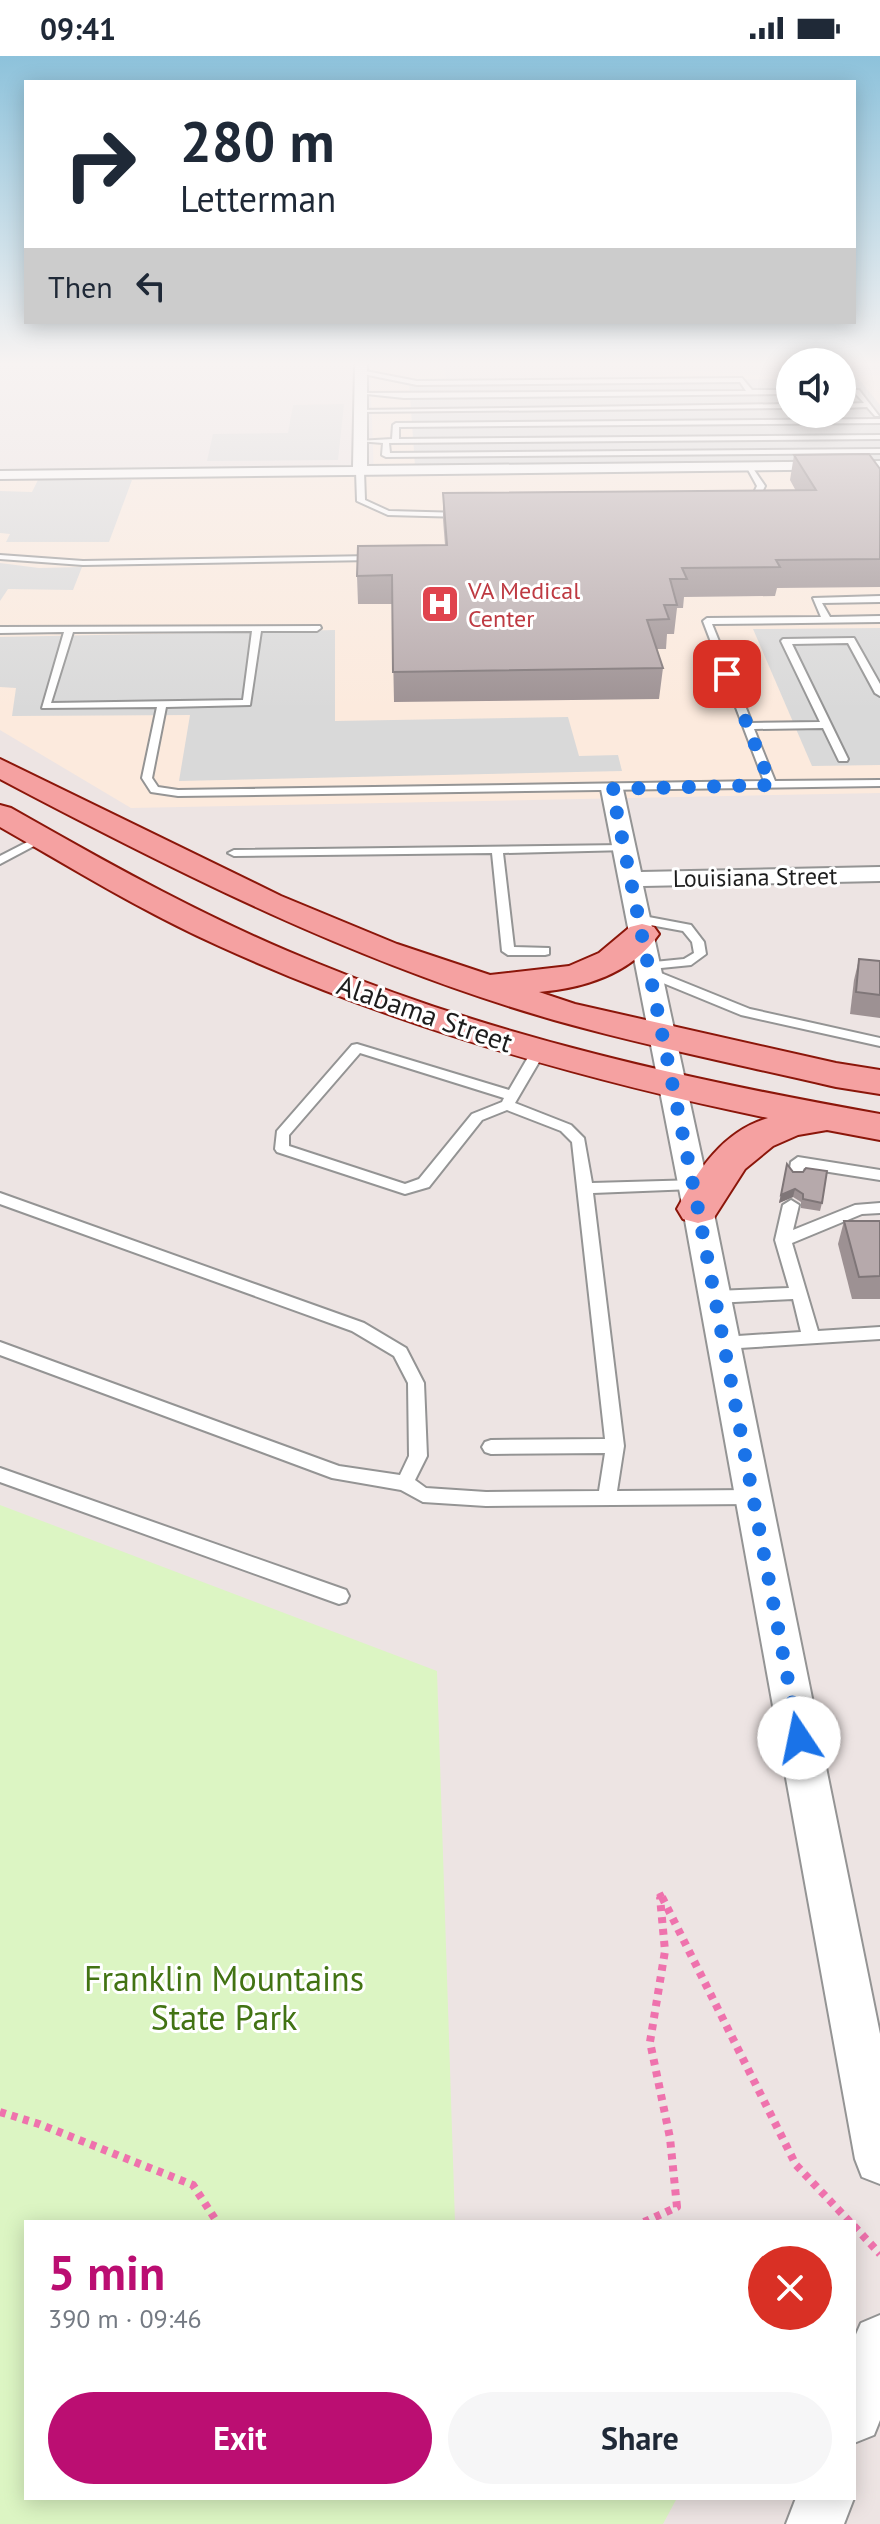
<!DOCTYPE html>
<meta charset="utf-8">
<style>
:root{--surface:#fff;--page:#f6f6f7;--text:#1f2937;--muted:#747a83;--accent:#bb0e72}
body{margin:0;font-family:"PT Sans",sans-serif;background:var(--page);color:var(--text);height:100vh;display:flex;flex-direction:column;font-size:30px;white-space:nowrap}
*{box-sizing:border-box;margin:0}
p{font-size:26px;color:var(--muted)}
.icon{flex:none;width:44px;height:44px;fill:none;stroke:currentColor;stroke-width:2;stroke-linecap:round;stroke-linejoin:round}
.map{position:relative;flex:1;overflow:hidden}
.drawer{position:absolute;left:24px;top:2164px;width:832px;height:280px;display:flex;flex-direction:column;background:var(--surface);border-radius:0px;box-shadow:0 4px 20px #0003}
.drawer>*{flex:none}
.guide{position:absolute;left:24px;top:24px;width:832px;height:244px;border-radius:0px;box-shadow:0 4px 20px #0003;background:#fff;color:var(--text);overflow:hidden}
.tools{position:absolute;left:776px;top:292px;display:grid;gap:16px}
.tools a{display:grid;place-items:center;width:80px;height:80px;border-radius:50%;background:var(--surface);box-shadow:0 4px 20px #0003;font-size:40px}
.pin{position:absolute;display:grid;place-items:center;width:68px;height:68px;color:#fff;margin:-34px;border-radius:16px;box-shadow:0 4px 12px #0006}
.me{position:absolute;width:88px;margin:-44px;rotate:349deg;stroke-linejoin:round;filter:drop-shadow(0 0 6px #0008)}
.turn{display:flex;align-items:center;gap:28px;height:168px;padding:0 24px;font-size:36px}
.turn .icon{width:104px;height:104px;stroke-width:2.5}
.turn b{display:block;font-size:56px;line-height:68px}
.then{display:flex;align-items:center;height:76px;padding:0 24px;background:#0003;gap:16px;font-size:30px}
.round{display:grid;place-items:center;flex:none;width:84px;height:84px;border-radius:42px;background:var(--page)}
.summary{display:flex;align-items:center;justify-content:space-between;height:136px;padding:0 24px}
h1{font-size:48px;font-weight:700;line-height:60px;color:var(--accent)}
.primary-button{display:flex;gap:16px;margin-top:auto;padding:16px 24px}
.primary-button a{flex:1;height:92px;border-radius:48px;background:var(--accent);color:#fff;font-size:32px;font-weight:700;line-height:92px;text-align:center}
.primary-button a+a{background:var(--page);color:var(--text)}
.status{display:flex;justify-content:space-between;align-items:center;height:56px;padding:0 40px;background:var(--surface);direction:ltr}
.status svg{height:22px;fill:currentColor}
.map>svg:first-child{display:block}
</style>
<div class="status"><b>09:41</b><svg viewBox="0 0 49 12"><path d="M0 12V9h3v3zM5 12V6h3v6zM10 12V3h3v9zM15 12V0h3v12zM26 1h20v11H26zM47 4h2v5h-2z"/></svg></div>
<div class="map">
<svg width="880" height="2468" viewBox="0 0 880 2468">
<rect width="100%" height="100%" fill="#ede4e3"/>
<!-- education -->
<polygon fill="#fceadd" points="370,309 443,309 446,323 640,322 692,315 790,321 790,358 842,358 842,321 880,319 880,737 131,752 0,674 0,422 374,420"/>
<!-- park -->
<polygon fill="#dcf5c3" points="0,1449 437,1615 455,2166 26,2166 26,2442 677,2442 663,2468 0,2468"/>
<!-- parking -->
<g fill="#d9d9d9">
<polygon points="842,322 858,322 880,349 880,404 415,410 409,326 790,323 790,358 842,358"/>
<polygon points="344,348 338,404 207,405 213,378 288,377 293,349"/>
<polygon points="38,424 132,424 109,486 6,486 10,478 0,477 0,435 32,436"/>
<polygon points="0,507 39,512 82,511 73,534 8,533 0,545"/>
<polygon points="880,572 880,709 812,710 753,573"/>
<polygon points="335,574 335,665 568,661 579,700 618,699 622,715 179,725 190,659 12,660 16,632 0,631 0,581"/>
</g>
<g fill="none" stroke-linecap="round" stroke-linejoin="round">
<defs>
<g id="service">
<polygon points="360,314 417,325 742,322 752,334 790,334 790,338 404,342 357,337 746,335 740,326 417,329 358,317"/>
<polygon points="842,333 859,334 879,360 875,360 867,351 842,352 842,348 864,347 855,337 842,337"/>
<polygon points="790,348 790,352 361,356 358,354"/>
<polygon points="880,363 880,367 399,371 399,383 880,379 880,383 389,387 390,397 880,393 880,397 386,401 382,399 383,387 358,385 392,383 393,369 396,367"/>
<polygon points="750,408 765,430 756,449 745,451 741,449 750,445 757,430 746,410"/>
<polygon points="360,413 364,415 365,444 389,455 463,457 467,459 463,461 388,459 357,445 356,415"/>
<polygon points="0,499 83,505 373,500 377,502 373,504 83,509 0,503"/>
<path d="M 880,540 L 880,546 L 822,547 L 830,561 L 880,560 L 880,566 L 712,568 L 752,667 L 820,666 L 781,585 L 783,583 L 854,582 L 880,628 L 880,640 L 875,637 L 848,587 L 792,588 L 848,703 L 847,705 L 839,705 L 823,672 L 754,673 L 775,725 L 880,724 L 880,730 L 178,740 L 151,736 L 142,722 L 157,651 L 42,652 L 64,576 L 0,577 L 0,571 L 320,570 L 321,572 L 317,575 L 261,575 L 250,649 L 166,651 L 152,722 L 158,731 L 178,734 L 764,725 L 703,565 L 707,562 L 821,561 L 813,542 ZM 252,575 L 243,644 L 51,647 L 73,576 Z"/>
<polygon points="39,780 49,782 0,808 0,800"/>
<polygon points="624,789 630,792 628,794 503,797 514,891 549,892 549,898 545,899 508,899 502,895 492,797 234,800 228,797 234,794"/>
<polygon points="638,859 691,869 704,886 706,898 691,909 651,913 750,953 880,982 880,990 741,959 646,920 644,917 648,914 642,910 644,907 684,903 694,897 692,886 683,875 634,866 634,860"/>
<path d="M 357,988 L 509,1034 L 534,991 L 544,991 L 546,994 L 515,1047 L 571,1069 L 584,1082 L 592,1127 L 698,1124 L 700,1128 L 693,1133 L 593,1137 L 624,1390 L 617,1435 L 753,1434 L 759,1436 L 762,1441 L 759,1446 L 753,1448 L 486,1450 L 423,1446 L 401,1434 L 332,1422 L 0,1299 L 0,1286 L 339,1410 L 400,1419 L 409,1400 L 408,1327 L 394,1300 L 352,1275 L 0,1148 L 0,1137 L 364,1267 L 406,1292 L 424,1327 L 427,1400 L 415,1424 L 426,1432 L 486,1436 L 599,1435 L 605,1397 L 491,1398 L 485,1396 L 482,1391 L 485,1386 L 491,1384 L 605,1383 L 572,1086 L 561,1075 L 507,1054 L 482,1064 L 429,1131 L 405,1138 L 277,1096 L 275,1093 L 277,1075 L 352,989 ZM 360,997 L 504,1042 L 502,1046 L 472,1058 L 419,1123 L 405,1128 L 289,1090 L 289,1079 Z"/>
<polygon points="798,1101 880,1114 880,1124 804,1112 801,1121 791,1121 789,1118 791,1106"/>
<polygon points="791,1144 799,1149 793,1174 855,1149 880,1147 880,1157 862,1158 792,1187 818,1275 880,1271 880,1283 723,1293 717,1291 715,1287 717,1283 723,1281 801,1276 793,1243 715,1247 707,1241 715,1235 789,1232 775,1184 783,1149"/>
<polygon points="0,1412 346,1534 349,1540 346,1546 339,1548 0,1426"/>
</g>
<g id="minor">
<polygon points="355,308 367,308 367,410 880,405 880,413 0,423 0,415 353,411"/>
<polygon points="612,727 623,733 641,816 880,811 880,825 643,830 713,1153 880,1978 880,2128 862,2121 855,2103 683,1153 601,733"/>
<polygon points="880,2259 880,2364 874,2379 854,2387 854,2283 861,2267"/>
<polygon points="796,2442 854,2442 844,2468 786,2468"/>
</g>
<g id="primary">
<path d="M 0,703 L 281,840 L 397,888 L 490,919 L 569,910 L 599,897 L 630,871 L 642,868 L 654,871 L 659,878 C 632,917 585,932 539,936 L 575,948 L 836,1007 L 880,1014 L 880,1038 L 836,1031 C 742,1009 646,990 554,964 C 359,908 178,817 0,723 Z"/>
<path d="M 0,749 L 11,752 C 111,809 211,865 319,908 C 499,982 689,1024 880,1058 L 880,1084 L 827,1074 L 798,1079 L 773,1090 L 745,1113 L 713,1163 L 698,1167 L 683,1163 L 677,1153 C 698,1114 723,1075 768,1062 C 579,1023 395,970 219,890 C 143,856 72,812 0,771 Z"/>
</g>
</defs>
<!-- service casing -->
<use href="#service" stroke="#949494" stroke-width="4"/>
<!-- minor casing -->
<use href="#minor" stroke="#949494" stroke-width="4"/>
<!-- primary casing -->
<use href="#primary" stroke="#8b160a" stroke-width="4"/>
<!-- path-far1 -->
<polyline stroke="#ef72ad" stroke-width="6" stroke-dasharray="5 5" stroke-linecap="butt" points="660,1843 659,1835 663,1843"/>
<!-- path -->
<g stroke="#ef72ad" stroke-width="8" stroke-dasharray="6 6" stroke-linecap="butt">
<polyline points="662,1841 796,2109 850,2166"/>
<polyline points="0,2056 39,2068 193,2129 217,2166"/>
<polyline points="644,2166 677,2151 670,2082 650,1986 665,1895 660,1841"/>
<polyline points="854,2170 880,2198"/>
</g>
<!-- service -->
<use href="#service" fill="#fff" fill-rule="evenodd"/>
<!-- minor -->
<use href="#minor" fill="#fff" fill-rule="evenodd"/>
<!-- primary -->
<use href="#primary" fill="#f5a1a1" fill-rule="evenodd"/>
</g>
<!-- wall -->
<g fill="#9d9193">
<polygon points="794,399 880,413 880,531 777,532 775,540 684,541 683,552 677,552 674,578 667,578 666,593 656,593 663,612 659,643 394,646 392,548 358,548 357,520 445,489 443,464 443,437 796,435 790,424"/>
<polygon points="859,903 880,905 880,962 850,958 854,924"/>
<polygon points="787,1108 822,1147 820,1155 801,1152 801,1146 793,1141 779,1147"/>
<polygon points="844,1165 880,1165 880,1243 852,1243 838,1188"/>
</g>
<!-- shaded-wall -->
<polygon fill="#7f7678" points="795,1133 793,1141 779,1147 781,1139"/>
<!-- building -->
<g fill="#b6a9ab" stroke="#7f7678" stroke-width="2">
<polygon points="869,398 880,413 880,503 776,504 780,511 682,512 687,523 670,523 677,549 664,549 669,563 647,564 663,612 393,616 392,519 357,520 358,490 447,489 443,437 816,434 794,399"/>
<polygon points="859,903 880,905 880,939 856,936"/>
<polygon points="787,1108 793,1116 803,1116 806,1112 827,1115 822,1147 803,1143 803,1138 795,1133 781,1139"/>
<polygon points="844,1165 880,1165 880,1220 859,1221"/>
</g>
<!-- sky -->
<linearGradient id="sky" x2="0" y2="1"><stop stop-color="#8dc2db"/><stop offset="0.47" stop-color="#f7f3f2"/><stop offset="1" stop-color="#f7f3f2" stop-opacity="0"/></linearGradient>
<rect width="880" height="654" fill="url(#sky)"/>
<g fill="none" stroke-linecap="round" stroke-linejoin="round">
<!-- route -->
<polyline stroke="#1a73e8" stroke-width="14" stroke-dasharray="0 25.2" points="727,618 771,729 612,733 698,1153 799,1682"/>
</g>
<!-- icons -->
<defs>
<symbol id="hospital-square" viewBox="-11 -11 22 22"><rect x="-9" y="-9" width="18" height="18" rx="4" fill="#e0444e" stroke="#fff"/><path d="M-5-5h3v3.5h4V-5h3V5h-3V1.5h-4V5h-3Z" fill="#fff"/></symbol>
</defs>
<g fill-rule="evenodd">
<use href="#hospital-square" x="418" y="526" width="44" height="44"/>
</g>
<g text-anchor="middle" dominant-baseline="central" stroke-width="6" stroke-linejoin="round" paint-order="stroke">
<!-- far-health labels -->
<g font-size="24" fill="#be3a42" stroke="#fff" text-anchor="start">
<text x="468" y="534">VA Medical<tspan x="468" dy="28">Center</tspan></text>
</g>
<!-- far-street labels -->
<g font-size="24" fill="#1d1d1d" stroke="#fff">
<text transform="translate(755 821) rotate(-1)">Louisiana Street</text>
</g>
<!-- street labels -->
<g font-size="28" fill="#1d1d1d" stroke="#fff">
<text transform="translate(425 957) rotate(19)">Alabama Street</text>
</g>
<!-- near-park labels -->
<g font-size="34" fill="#427313" stroke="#fff">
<text x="224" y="1922">Franklin Mountains<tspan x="224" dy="39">State Park</tspan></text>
</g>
</g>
</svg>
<div class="tools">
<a><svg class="icon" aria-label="sound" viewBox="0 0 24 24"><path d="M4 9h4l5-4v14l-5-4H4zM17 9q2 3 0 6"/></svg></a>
</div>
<div class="pin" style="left:727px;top:618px;background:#d93025"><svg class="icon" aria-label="arrive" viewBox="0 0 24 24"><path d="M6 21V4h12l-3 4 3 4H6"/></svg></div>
<svg class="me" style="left:799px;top:1682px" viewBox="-20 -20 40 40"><circle r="19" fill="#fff"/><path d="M0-13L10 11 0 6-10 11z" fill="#1a73e8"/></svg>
<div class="guide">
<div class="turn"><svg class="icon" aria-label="right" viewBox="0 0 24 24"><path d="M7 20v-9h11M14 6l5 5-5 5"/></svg><div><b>280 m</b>Letterman</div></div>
<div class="then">Then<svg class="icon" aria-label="left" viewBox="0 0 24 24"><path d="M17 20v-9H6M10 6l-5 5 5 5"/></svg></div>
</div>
<section class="drawer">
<div class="summary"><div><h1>5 min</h1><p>390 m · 09:46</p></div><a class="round" style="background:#d93025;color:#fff"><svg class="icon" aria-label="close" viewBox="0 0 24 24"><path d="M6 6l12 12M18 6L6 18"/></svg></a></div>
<div class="primary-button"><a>Exit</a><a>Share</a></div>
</section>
</div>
